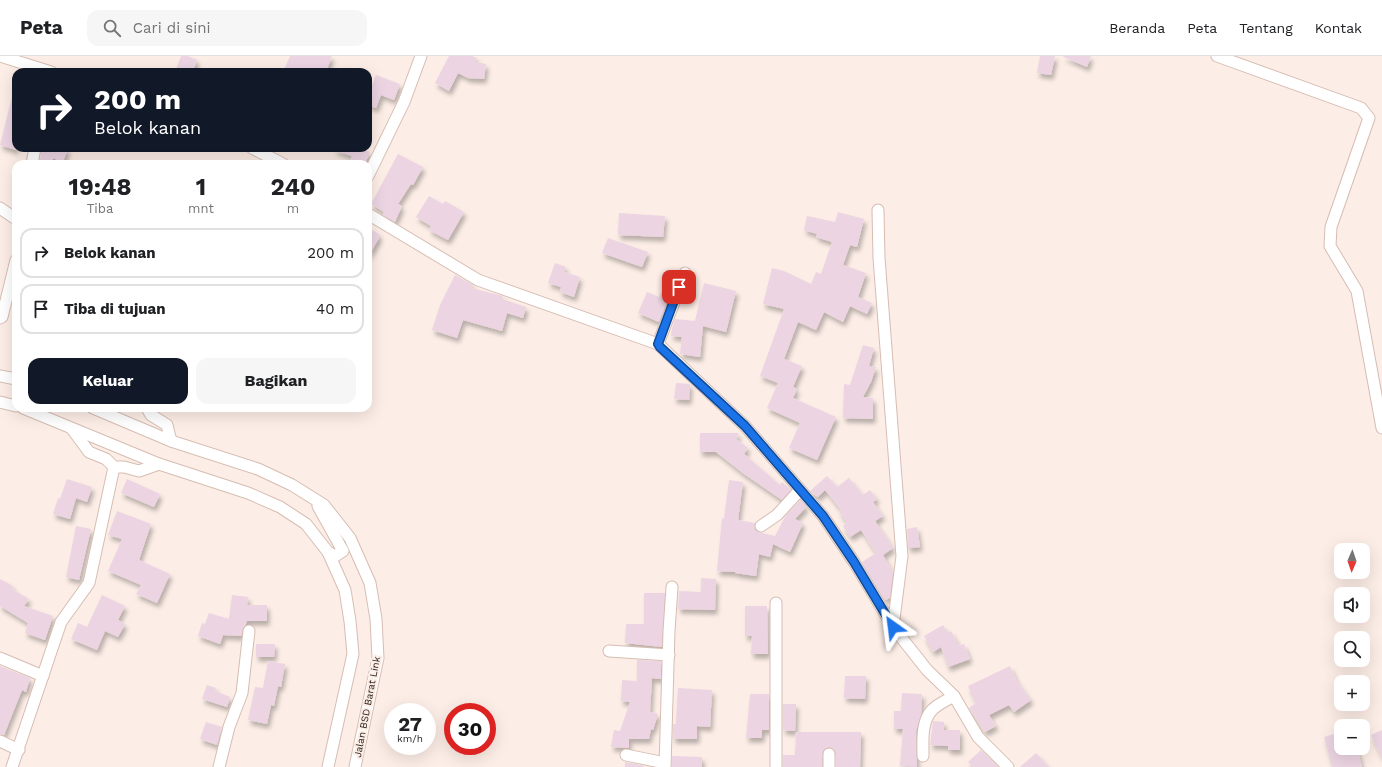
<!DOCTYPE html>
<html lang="id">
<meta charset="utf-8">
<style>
:root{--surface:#fff;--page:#f6f6f6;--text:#202124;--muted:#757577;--line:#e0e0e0;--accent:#111827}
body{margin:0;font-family:"Work Sans",sans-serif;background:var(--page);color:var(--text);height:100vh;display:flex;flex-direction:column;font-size:15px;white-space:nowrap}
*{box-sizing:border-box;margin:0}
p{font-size:13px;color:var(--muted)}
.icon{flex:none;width:22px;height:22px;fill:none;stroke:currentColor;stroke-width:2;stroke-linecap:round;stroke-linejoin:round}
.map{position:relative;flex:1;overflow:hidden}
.details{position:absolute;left:12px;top:104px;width:360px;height:252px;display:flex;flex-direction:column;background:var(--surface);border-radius:12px;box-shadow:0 4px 16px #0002}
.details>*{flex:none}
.hud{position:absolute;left:12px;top:12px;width:360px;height:84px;border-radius:12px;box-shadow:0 4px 16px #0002;background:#111827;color:#fff;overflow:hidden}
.needle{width:26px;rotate:182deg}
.controls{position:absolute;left:1334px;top:487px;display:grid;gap:8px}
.controls a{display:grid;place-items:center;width:36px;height:36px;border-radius:8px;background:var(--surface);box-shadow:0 4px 16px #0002;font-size:20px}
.speed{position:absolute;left:384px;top:647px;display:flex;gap:8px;font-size:20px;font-weight:700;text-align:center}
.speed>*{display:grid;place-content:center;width:52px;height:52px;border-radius:50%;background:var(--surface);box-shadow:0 4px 16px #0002;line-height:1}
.speed small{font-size:10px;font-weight:400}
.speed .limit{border:6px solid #d22;background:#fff;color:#111}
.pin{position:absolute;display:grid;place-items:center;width:34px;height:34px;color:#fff;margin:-17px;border-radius:8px;box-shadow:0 2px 6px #0006}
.me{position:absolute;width:44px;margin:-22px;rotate:329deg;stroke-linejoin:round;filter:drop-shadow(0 0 3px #0008)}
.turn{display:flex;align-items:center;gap:14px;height:84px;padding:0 16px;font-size:18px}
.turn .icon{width:52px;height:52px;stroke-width:2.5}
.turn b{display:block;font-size:28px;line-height:34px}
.eta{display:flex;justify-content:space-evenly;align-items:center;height:68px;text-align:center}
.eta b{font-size:24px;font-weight:700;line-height:28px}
.primary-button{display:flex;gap:8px;margin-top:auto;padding:8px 16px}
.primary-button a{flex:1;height:46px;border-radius:12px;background:var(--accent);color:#fff;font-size:16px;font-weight:700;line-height:46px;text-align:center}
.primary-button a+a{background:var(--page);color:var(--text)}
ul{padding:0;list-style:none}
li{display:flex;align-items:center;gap:12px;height:50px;margin:0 8px 6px;padding:0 8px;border:2px solid var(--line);border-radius:12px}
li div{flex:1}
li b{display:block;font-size:15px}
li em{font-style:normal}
header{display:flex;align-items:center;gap:24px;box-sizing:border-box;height:56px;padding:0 20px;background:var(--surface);border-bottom:1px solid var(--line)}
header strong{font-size:19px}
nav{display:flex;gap:22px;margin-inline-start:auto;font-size:14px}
.search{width:280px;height:36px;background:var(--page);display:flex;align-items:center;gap:10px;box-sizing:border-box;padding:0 14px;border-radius:12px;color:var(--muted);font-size:15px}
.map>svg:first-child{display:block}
</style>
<header>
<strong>Peta</strong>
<div class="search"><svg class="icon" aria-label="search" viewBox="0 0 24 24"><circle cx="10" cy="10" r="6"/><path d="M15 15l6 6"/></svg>Cari di sini</div>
<nav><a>Beranda</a><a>Peta</a><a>Tentang</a><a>Kontak</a></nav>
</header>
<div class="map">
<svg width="1382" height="711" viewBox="0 0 1382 711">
<defs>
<filter id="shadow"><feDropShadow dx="2.5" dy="4.5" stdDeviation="2" flood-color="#0004"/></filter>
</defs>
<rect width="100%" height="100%" fill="#fcede6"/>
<!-- building -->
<g fill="#ecd4e2" filter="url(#shadow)">
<polygon points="181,0 188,0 197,4 193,16 175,16"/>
<polygon points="290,0 332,0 326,16 283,16"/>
<polygon points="449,0 472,0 477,2 475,6 486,8 484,23 468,22 458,17 449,35 435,27"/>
<polygon points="1040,0 1055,0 1051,19 1037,17"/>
<polygon points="1062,0 1091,0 1087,11"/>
<polygon points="376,19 400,28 394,44 381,39 376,52 368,49 368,39"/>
<polygon points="12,41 16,42 16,94 0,89"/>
<polygon points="42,92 68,92 63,106 53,102 52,108 39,108"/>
<polygon points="334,92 360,92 370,96 365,108 349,108 352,100 334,94"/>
<polygon points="398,98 423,111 413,129 411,128 398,148 402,150 395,166 383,159 384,156 371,148"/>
<polygon points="429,140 443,148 445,145 464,156 448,184 429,174 431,170 416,161"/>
<polygon points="838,156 864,163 857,191 850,189 843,209 866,217 858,241 872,247 867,258 850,250 843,266 824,256 816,274 798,266 790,287 784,303 802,310 793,331 797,333 793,342 836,361 817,404 789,392 800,367 767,352 778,327 760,320 784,253 763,248 772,212 784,215 811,228 816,216 821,218 832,186 816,181 817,178 804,174 807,160 835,166"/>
<polygon points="619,157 665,160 663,181 618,179"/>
<polygon points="368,172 379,178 379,182 368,201"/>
<polygon points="608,182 648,196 642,211 602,197"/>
<polygon points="555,207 566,211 564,216 580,221 574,241 560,236 561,231 548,227"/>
<polygon points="455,219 473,229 471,232 503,240 502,243 526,251 523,262 507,257 502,275 463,264 457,282 432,274 440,249"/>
<polygon points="704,227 736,235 726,276 703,270 700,301 680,298 682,281 671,280 672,272 675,263 695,265"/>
<polygon points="662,235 670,238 659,266 638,257 647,236 659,241"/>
<polygon points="863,289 874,292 869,310 876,311 871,326 863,341 873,342 873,363 843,362 844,328 850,329"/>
<polygon points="676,327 690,328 689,344 674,343"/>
<polygon points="700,377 739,377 736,383 748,392 744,398 780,429 782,426 791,434 782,444 744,418 716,396 700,396"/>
<polygon points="827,420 837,431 849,422 863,439 870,434 877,443 873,446 883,460 875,465 893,492 883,499 893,517 890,542 885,544 862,506 876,497 861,474 850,481 843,470 847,467 839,455 841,454 825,434 818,441 810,435"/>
<polygon points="67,423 92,431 87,446 76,442 70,463 53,458 58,442 60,443"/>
<polygon points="127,423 160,438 154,451 121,437"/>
<polygon points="729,424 743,426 738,464 755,467 755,474 758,476 775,480 786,459 800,444 806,451 795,463 803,467 790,496 773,488 770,501 759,498 756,520 735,517 736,516 717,515 722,462 724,463"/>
<polygon points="117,455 151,468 139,504 170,518 157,547 136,538 141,529 108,515 122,483 108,479"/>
<polygon points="76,470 91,473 79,524 66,521"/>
<polygon points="917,471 920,491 908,492 907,473"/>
<polygon points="701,522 716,523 715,554 678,553 679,535 701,536"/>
<polygon points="0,523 13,530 12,533 29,543 24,550 53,560 45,584 25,577 28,567 0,550"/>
<polygon points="644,537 665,537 662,591 625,587 626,568 644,568"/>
<polygon points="102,539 125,550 118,564 125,568 118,581 105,575 97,594 71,583 78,567 87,571"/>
<polygon points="232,539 248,541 247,549 267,549 267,565 247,565 241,580 223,579 220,588 198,580 202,567 205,568 209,557 229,563"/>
<polygon points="745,550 767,550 768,598 751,598 752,580 745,580"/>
<polygon points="943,569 948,577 951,575 959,590 964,588 970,603 948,611 941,591 933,596 924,580"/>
<polygon points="256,588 275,588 274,601 256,601"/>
<polygon points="637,604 661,605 661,623 652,622 650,656 658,658 653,674 651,673 649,683 629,683 629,692 611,691 614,674 620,675 630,646 621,645 622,624 637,625"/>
<polygon points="268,605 285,608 281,631 278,630 274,650 271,649 267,668 248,664 255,631 263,632"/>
<polygon points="0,610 30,622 26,636 22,634 4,679 0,678"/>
<polygon points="1010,610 1017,625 1031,644 1014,656 1009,649 989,659 996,670 985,676 969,652 976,647 968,630"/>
<polygon points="845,620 866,620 865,643 844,642"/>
<polygon points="207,629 216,632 215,635 230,641 227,651 202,643"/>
<polygon points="678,632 712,634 710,671 697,670 697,683 673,683 673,668 676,668"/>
<polygon points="902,637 922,638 921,659 916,675 917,711 900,710 903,673 894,673 894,655 901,655"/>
<polygon points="750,638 769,638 769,674 762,674 762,682 746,682"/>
<polygon points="783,648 796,648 795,675 783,674"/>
<polygon points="933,665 944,666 944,674 960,674 960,694 948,694 948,690 930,689"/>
<polygon points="206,666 222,671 217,689 200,683"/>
<polygon points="1382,674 1382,703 1371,679"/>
<polygon points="796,676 861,676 860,711 836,711 835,695 829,691 823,695 822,711 783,711 783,699 795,699"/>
<polygon points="1341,676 1341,692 1357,692 1362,711 1332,711 1324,681"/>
<polygon points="981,694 998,711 973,711 968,706"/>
<polygon points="1036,697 1049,711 1020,711"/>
<polygon points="672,700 702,701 702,711 672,711"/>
<polygon points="625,706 644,710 644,711 625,711"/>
</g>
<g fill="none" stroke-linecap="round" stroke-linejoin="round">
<defs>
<g id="street">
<polyline points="0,0 51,16"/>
<polyline points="1217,0 1361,52 1369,62 1331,171 1330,190 1357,235 1382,372"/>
<polyline points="252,92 283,108"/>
<polyline points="32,108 35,92"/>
<polyline points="368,120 404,46 421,0"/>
<polyline points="0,152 16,163"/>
<polyline points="878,154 879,202 902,500 893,571"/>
<polyline points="368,158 478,224 658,288 745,370 823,460 854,506 893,571 927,614 954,640 978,681 1008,711"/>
<polyline points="0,262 2,261 16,204"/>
<polyline points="658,288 685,217"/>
<polyline points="0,320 16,323"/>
<polyline points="0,346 16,350"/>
<polyline points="23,352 159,408 248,437 280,451 306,468 328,496 345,534 350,565 353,598 328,711"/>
<polyline points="93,352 171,385 258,413 292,429 324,449 350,482 370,527 376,563 378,602 355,711"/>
<polyline points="147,352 151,359 167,369 171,385"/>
<polyline points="72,373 89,396 106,403 114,411 124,411 139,415 159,408"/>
<polyline points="318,450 343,495 335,500 328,496"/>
<polyline points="761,470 777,459 800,434"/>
<polyline points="776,547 776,711"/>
<polyline points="609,595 669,599"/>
<polyline points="0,602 43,620"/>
<polyline points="0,685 19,694"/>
<polyline points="626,699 665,707"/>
<path d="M 923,700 C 923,685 921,666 932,654 C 938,648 947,644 954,640"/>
<polyline points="12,711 61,566 89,527 114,411"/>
<polyline points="219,711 229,671 242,637 249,575"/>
<polyline points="665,711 669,575 672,531"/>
<polyline points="829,711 829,698"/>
</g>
</defs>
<!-- street casing -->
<use href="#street" stroke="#d6bdb2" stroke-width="13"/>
<!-- street -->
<use href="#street" stroke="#fff" stroke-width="11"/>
</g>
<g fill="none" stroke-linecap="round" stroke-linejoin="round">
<defs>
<polyline id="route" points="679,231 658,288 660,291 745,370 823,460 854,506 893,571"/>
</defs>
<!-- route casing -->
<use href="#route" stroke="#114b97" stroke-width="10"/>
<!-- route -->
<use href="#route" stroke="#1a73e8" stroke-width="7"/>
</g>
<g text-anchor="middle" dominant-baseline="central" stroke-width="4" stroke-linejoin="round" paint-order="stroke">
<!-- street labels -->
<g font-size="10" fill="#2d2420" stroke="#fcede6">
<text transform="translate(367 651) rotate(-79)">Jalan BSD Barat Link</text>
</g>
</g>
</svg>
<div class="controls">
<a><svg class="needle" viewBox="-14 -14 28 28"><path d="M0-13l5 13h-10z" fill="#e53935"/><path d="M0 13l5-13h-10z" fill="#757577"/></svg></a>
<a><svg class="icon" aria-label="sound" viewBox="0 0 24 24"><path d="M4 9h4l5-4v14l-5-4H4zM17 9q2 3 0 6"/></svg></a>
<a><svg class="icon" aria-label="search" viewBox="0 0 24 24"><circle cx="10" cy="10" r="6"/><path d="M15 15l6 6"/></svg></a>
<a>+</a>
<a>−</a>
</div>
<div class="speed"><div>27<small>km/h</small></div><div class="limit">30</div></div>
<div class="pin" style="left:679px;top:231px;background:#d93025"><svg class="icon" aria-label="arrive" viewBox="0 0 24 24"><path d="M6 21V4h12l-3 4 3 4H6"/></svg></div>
<svg class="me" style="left:893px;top:571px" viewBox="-20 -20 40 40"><path d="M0-17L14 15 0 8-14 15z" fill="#1a73e8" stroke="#fff" stroke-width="4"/></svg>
<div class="hud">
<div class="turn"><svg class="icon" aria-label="right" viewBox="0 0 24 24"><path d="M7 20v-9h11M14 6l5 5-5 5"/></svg><div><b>200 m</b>Belok kanan</div></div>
</div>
<section class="details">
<div class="eta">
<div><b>19:48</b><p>Tiba</p></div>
<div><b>1</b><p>mnt</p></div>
<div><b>240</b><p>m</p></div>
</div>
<ul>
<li><svg class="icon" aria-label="right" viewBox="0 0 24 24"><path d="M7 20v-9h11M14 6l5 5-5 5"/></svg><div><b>Belok kanan</b></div><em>200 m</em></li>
<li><svg class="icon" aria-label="arrive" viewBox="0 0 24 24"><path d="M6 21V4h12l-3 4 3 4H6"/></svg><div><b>Tiba di tujuan</b></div><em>40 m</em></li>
</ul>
<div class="primary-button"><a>Keluar</a><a>Bagikan</a></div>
</section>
</div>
